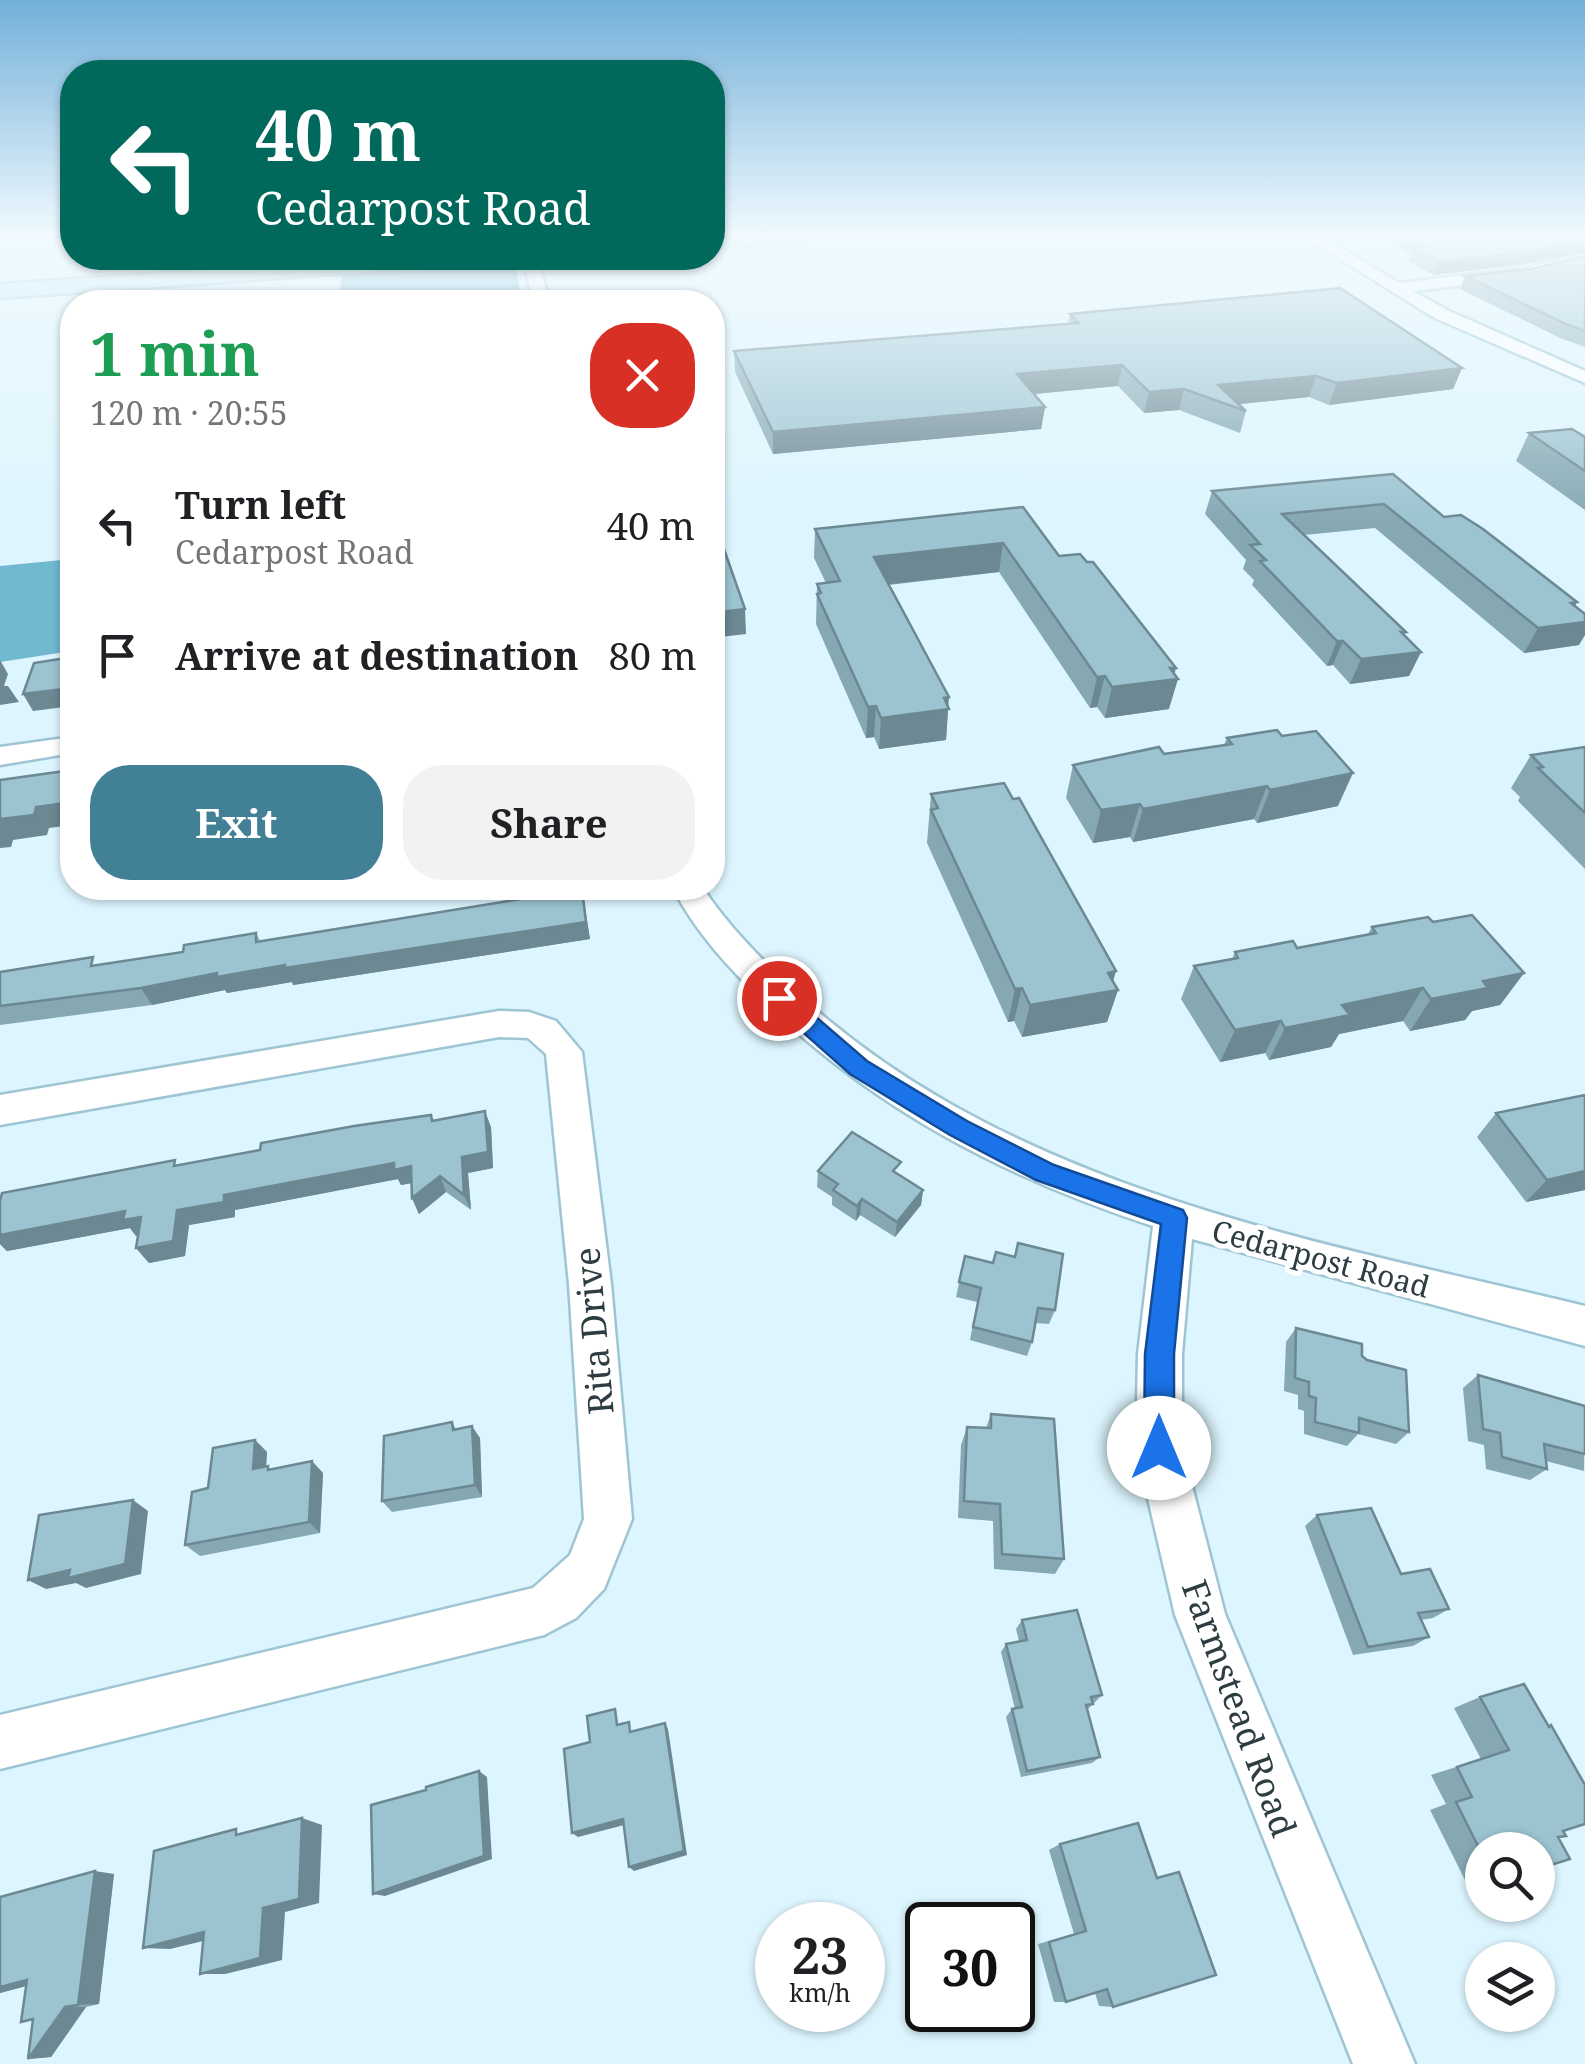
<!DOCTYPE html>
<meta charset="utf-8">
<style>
:root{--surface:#fff;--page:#f2f2f2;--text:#202124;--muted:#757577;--accent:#428195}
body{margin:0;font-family:"Noto Serif",serif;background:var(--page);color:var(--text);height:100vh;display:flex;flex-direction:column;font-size:38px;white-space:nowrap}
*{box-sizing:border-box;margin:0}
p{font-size:32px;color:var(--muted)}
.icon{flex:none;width:55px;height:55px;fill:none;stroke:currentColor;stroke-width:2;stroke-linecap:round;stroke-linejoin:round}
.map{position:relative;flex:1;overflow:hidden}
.drawer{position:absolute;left:60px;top:290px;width:665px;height:610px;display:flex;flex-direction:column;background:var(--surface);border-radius:40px;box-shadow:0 2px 8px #0004}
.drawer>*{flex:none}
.hud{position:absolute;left:60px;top:60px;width:665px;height:210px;border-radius:40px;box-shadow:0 2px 8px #0004;background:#00695c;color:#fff;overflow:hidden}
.controls{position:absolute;left:1465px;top:1832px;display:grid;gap:20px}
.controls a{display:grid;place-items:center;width:90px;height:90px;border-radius:50%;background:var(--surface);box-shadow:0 2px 8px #0004;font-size:50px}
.speed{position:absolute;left:755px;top:1902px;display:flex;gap:20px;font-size:50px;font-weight:700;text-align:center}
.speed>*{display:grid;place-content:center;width:130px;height:130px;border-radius:50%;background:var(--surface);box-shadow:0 2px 8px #0004;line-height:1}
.speed small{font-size:25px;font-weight:400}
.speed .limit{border:5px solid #111;border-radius:15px;background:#fff;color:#111}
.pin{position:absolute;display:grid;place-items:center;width:85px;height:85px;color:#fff;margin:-42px;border:5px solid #fff;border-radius:50%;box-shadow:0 2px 10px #0007}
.me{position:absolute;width:110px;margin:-55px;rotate:0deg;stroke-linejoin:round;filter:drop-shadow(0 0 8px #0008)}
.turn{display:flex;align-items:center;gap:35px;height:210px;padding:0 30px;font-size:45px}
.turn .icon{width:130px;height:130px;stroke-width:2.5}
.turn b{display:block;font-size:70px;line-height:85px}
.round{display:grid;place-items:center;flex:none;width:105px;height:105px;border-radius:40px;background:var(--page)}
.overview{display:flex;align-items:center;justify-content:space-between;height:170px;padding:0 30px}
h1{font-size:60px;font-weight:700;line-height:75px;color:#1e9e55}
.action{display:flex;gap:20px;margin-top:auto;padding:20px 30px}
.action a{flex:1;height:115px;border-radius:40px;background:var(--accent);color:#fff;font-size:40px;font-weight:700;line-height:115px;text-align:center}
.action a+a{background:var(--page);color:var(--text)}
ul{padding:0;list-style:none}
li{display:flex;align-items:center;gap:30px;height:130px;padding:0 30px}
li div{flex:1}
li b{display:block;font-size:38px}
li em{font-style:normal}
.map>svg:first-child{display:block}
</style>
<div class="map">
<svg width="1585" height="2064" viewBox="0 0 1585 2064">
<rect width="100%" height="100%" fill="#ddf5fe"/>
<!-- forest -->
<g fill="#71b9d1">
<polygon points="515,262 522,302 339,302 342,274"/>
<polygon points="72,559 72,651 0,662 0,566"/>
</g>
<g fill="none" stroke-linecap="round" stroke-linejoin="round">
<defs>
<g id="street">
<polygon points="1301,235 1319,235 1399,283 1526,268 1585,254 1585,264 1526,278 1413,291 1447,310 1585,371 1585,383 1435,318"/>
<polygon points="523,258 538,258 549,302 533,302"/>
<polygon points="72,737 72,753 0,765 0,747"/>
<path d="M 673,888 L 703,888 C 728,926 761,959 793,989 C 1006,1189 1311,1240 1585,1306 L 1585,1346 L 1192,1239 L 1182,1354 L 1182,1447 L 1225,1614 L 1415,2064 L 1353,2064 L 1175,1615 L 1136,1447 L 1138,1354 L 1153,1226 C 1006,1178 873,1109 762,1000 C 728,967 694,930 673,888 Z"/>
<polygon points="499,1011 529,1012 556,1021 582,1052 611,1284 632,1519 604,1589 576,1618 544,1635 0,1769 0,1715 533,1588 570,1555 584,1519 569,1284 546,1054 528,1038 499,1037 0,1125 0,1095"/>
</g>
<g id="secondary">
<polygon points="818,235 808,241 712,248 712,236"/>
<polygon points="389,258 487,258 476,264 0,298 0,284"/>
</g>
</defs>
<!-- street casing -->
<use href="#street" stroke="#9ec5d3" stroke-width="5"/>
<!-- secondary casing -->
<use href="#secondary" stroke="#9ec5d3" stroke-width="5"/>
<!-- street -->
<use href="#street" fill="#fff" fill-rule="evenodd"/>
<!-- secondary -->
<use href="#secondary" fill="#bee7f2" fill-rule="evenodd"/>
</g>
<!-- wall -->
<g fill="#85a8b3">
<polygon points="1380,235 1585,235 1585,252 1525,264 1434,275 1408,261 1411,254"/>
<polygon points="1585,256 1585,347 1560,338 1460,289 1465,276 1532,269"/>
<polygon points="1070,314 1462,368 1453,389 1329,405 1309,397 1239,404 1246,411 1240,433 1179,410 1144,413 1118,386 1034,394 1045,407 1041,429 773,454 735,372 734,351 1068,324"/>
<polygon points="1529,433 1585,437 1585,510 1516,461"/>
<polygon points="1393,474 1444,517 1577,602 1575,606 1579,645 1524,653 1375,528 1304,535 1406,632 1404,636 1421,652 1409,676 1350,684 1333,665 1327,666 1252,585 1254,580 1243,569 1246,560 1205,514 1212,491"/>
<polygon points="1023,507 1169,709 1105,718 1097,707 1090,708 999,572 889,585 948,706 946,740 879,749 874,737 866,738 816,624 817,584 826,583 814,558 815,529"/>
<polygon points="1227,738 1338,806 1257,823 1254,819 1133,842 1130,837 1093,843 1066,798 1073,765 1224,745"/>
<polygon points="1585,747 1585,869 1518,801 1520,797 1511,788 1531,755"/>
<polygon points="931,794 1116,971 1113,981 1118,990 1107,1022 1022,1037 1014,1021 1008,1022 927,843"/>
<polygon points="582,889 590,939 293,985 292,982 227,993 225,990 152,1005 0,1025 0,972 99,965 183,952 256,933 260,941"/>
<polygon points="1433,922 1524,973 1500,1005 1472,1011 1465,1020 1410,1031 1403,1021 1339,1034 1331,1047 1269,1060 1265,1053 1220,1062 1181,999 1194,966 1232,959 1235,952 1297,948 1368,934 1372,927"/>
<polygon points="1585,1095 1585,1190 1526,1202 1477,1137 1496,1113"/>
<polygon points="431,1115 434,1120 491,1127 493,1168 468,1173 471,1210 446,1192 419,1214 412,1198 412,1183 401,1185 398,1179 235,1210 235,1217 189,1225 185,1256 149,1263 136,1248 138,1235 136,1236 130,1228 7,1251 0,1244 0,1201 260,1150"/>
<polygon points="818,1171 923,1190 921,1205 895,1237 860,1215 856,1221 832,1205 832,1197 817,1187"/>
<polygon points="1018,1243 1055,1310 1049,1324 1035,1323 1032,1342 1027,1356 970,1340 977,1302 956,1297 965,1256 993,1263 1014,1257"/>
<polygon points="1296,1328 1362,1356 1409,1432 1396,1444 1358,1434 1347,1446 1304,1434 1304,1411 1298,1409 1298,1395 1284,1391 1286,1342"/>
<polygon points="1478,1375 1585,1406 1584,1471 1546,1461 1547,1469 1530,1480 1486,1469 1484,1445 1468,1441 1463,1388"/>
<polygon points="991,1414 1064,1559 1055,1574 994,1569 993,1521 958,1518 961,1445 967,1427 986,1428"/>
<polygon points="452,1422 456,1429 480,1438 482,1497 392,1512 382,1501"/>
<polygon points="255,1440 267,1452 266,1467 271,1469 323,1473 320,1533 200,1556 185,1545 208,1488"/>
<polygon points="1317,1515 1449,1609 1433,1618 1421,1620 1429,1637 1413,1646 1353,1655 1305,1526"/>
<polygon points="1022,1620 1102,1695 1087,1710 1100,1757 1092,1763 1021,1777 1006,1717 1012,1709 1015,1709 1001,1652 1006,1644 1019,1641 1016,1629"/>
<polygon points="1480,1697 1548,1726 1482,1850 1482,1884 1468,1886 1430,1810 1446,1804 1431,1775 1481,1759 1454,1708"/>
<polygon points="1060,1844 1113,2007 1099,2006 1095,1993 1066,2002 1054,2002 1038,1944 1074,1934 1049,1850"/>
<polygon points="114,1874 99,2004 86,2007 51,2057 28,2059 33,2022 26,1986 0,1993 0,1897"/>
</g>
<!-- shaded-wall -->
<g fill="#6c8892">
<polygon points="1585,240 1585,252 1525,264 1434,275 1439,262"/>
<polygon points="1122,365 1118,386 1014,396 1017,374"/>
<polygon points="1462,368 1453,389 1329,405 1337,383"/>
<polygon points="1316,376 1309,397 1230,405 1218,385"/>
<polygon points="1184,389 1179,410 1144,413 1149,392"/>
<polygon points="1045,407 1041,429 773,454 773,432"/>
<polygon points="1003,543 999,572 873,586 874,557"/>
<polygon points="1577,602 1564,625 1585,622 1585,635 1579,645 1524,653 1538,628 1571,603"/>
<polygon points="745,609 746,634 712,638 712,613"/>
<polygon points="1401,632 1406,632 1395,655 1421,652 1409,676 1350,684 1361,659"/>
<polygon points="1337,641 1343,641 1333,665 1327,666"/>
<polygon points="0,660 8,674 4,686 8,686 19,702 0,705"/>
<polygon points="1170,668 1176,668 1173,679 1178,679 1169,709 1105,718 1112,687"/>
<polygon points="1105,676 1097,707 1090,708 1097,677"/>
<polygon points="72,688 72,706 33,711 23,694"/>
<polygon points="949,697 946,740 879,749 881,718"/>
<polygon points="876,706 874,737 866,738 868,707"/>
<polygon points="1353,773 1338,806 1257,823 1270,790"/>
<polygon points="1267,786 1254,819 1133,842 1143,809"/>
<polygon points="72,802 72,825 49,828 47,835 13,840 11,847 0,848 0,819 36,807"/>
<polygon points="1140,804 1130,837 1093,843 1101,810"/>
<polygon points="582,889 590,939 293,985 292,982 227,993 225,990 152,1005 141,988"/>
<polygon points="1116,971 1110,991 1118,990 1107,1022 1022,1037 1030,1005 1108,973"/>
<polygon points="1524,973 1500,1005 1472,1011 1465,1020 1410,1031 1431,999 1483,981"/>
<polygon points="1022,988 1014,1021 1008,1022 1015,989"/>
<polygon points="1423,988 1403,1021 1339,1034 1331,1047 1269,1060 1285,1028 1342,1005"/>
<polygon points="1281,1021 1265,1053 1220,1062 1235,1030"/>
<polygon points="485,1111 491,1127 493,1168 468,1173 471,1210 464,1195 462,1157"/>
<polygon points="394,1163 411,1166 418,1182 401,1185 398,1179 235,1210 235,1217 189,1225 185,1256 149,1263 136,1248 177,1210 224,1195"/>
<polygon points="1585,1171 1585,1190 1526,1202 1547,1180"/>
<polygon points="440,1176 446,1192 419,1214 412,1198"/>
<polygon points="923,1190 921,1205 895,1237 897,1222"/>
<polygon points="862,1199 860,1215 856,1221 857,1206"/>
<polygon points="125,1211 141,1217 154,1232 136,1236 130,1228 7,1251 0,1244 0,1235"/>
<polygon points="472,1426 480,1438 482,1497 475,1485"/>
<polygon points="255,1440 267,1452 265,1481 253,1469"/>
<polygon points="312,1461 323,1473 320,1533 309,1522"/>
<polygon points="133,1500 148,1511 141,1574 86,1588 76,1583 46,1589 28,1580 70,1570"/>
<polygon points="665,1723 668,1729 687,1855 634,1871 629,1867"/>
<polygon points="479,1771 487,1777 492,1859 385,1896 373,1894"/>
<polygon points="302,1818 322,1825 319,1903 285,1912 282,1960 225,1974 200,1974 263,1908"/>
<polygon points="623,1819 628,1824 578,1837 572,1833"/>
<polygon points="95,1871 114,1874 99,2004 78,2005"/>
<polygon points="204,1932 228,1935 170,1949 143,1948"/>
<polygon points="27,1980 49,1980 0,1993 0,1987"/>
<polygon points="65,2007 86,2007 51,2057 28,2059"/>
</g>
<!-- building -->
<g fill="#9bc3d0" stroke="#6c8892" stroke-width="2.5">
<polygon points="1405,235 1585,235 1585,240 1531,252 1439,262 1413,248 1426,247"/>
<polygon points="1585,256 1585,331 1566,324 1465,276 1532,269"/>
<polygon points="1340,288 1462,368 1337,383 1316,376 1218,385 1246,411 1184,389 1149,392 1122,365 1017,374 1045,407 773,432 734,351 1079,323 1070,314"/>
<polygon points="1572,429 1585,437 1585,471 1529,433"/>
<polygon points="1393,474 1444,517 1461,515 1483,529 1577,602 1571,603 1585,614 1585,622 1538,628 1384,504 1282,514 1406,632 1401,632 1421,652 1361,659 1343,641 1337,641 1260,561 1266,560 1250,545 1260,544 1212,491"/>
<polygon points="1023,507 1059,556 1080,554 1087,562 1093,562 1176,668 1170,668 1178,679 1112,687 1105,676 1097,677 1003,543 874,557 949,697 944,698 949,709 881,718 876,706 868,707 817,594 821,593 817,584 840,581 815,529"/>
<polygon points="712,532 718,532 745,609 712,613"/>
<polygon points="72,657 72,688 23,694 34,663"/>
<polygon points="1277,730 1282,736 1316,731 1353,773 1270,790 1267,786 1143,809 1140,804 1101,810 1073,765 1159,747 1164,754 1232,744 1227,738"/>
<polygon points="1585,747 1585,813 1538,768 1543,767 1531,755"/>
<polygon points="72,770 72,802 36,807 34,815 0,819 0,780"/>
<polygon points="1004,783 1013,799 1019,798 1116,971 1108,973 1118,990 1030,1005 1022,988 1015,989 931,810 938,808 931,794"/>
<polygon points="582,889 586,922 285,968 285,965 217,977 217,973 141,988 0,1006 0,972 93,957 91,966 183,952 184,945 256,933 256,942"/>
<polygon points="1472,915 1524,973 1483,981 1488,988 1431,999 1423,988 1342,1005 1350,1015 1285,1028 1281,1021 1235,1030 1194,966 1238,958 1235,952 1293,941 1297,948 1376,933 1372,927 1428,917 1433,922"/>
<polygon points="1585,1095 1585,1171 1547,1180 1496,1113"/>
<polygon points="485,1111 488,1152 462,1157 464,1195 440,1176 412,1198 411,1166 394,1170 394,1163 224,1195 224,1202 177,1210 173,1241 136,1248 141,1217 123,1220 125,1211 0,1235 0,1201 2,1193 175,1160 174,1166 260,1150 261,1143 354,1126 431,1115 432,1121"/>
<polygon points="852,1132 901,1162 893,1171 923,1190 897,1222 862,1199 857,1206 833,1190 838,1184 818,1171"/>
<polygon points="1018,1243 1063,1254 1055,1310 1038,1308 1032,1342 973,1327 981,1288 959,1282 965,1256 993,1263 996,1252 1015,1257"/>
<polygon points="1296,1328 1362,1344 1362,1356 1367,1360 1406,1370 1409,1432 1359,1418 1359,1433 1315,1422 1316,1398 1309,1396 1309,1382 1295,1378"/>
<polygon points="1478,1375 1585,1406 1585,1454 1544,1444 1547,1469 1502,1457 1500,1433 1483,1429"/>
<polygon points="991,1414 1054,1419 1064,1559 1002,1554 1000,1504 964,1501 967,1427 991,1428"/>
<polygon points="452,1422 453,1430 472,1426 475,1485 382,1501 384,1436"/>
<polygon points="255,1440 253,1469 268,1466 268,1470 312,1461 309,1522 185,1545 192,1492 208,1488 213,1448"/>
<polygon points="133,1500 125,1564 68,1578 70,1570 28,1580 39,1515"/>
<polygon points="1371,1508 1401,1574 1430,1569 1449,1609 1418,1613 1429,1637 1368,1647 1317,1515"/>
<polygon points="1077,1610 1102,1695 1091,1697 1093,1704 1086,1705 1100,1757 1027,1771 1012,1709 1022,1707 1006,1644 1027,1640 1022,1620"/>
<polygon points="1524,1684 1549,1727 1551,1725 1585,1785 1585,1824 1563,1831 1566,1836 1558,1837 1570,1859 1538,1869 1538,1850 1482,1850 1482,1854 1456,1802 1472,1797 1457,1767 1509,1750 1480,1697"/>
<polygon points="615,1709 617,1725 629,1722 630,1732 665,1723 684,1851 629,1867 623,1819 572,1833 564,1749 590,1742 587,1716"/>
<polygon points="479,1771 484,1856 373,1894 371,1805 426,1790 426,1787"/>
<polygon points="302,1818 299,1899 263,1908 260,1958 200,1974 204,1932 143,1948 154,1851 236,1829 236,1835"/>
<polygon points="1138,1823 1157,1878 1179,1872 1216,1975 1113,2007 1107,1989 1066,2002 1049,1942 1086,1931 1060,1844"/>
<polygon points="95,1871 78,2005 65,2007 28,2059 33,2019 21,2022 27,1980 0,1987 0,1897"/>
</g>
<!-- sky -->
<linearGradient id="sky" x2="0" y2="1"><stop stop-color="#73b0d9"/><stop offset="0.45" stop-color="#f0faff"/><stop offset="1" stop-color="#f0faff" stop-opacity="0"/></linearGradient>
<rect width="1585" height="524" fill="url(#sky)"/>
<!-- route -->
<polygon fill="#1a73e8" stroke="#114b97" stroke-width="2.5" points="779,990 787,992 867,1061 967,1121 1054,1165 1183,1210 1187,1218 1174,1354 1174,1448 1169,1458 1159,1462 1149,1458 1144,1448 1145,1354 1161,1224 1036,1180 950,1135 850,1074 771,1004 768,998 771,992"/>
<g text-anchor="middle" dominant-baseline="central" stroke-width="10" stroke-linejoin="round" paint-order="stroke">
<!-- street labels -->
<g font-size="30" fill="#2d3d42" stroke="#fff">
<text transform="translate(1321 1258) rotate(15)">Cedarpost Road</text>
</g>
<!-- near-street labels -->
<g font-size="35" fill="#2d3d42" stroke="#fff">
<text transform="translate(593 1331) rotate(-95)">Rita Drive</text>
<text transform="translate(1240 1708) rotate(70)">Farmstead Road</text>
</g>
</g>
</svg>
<div class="controls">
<a><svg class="icon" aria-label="search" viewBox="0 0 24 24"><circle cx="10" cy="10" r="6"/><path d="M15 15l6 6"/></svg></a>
<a><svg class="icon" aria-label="layers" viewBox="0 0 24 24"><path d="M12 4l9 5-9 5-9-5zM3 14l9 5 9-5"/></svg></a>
</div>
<div class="speed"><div>23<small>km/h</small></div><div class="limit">30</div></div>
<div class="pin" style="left:779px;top:998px;background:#d93025"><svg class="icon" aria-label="arrive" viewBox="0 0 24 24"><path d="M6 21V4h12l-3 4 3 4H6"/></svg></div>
<svg class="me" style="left:1159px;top:1448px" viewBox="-20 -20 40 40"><circle r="19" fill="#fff"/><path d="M0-13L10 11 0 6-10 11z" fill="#1a73e8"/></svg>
<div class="hud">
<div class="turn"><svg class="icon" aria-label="left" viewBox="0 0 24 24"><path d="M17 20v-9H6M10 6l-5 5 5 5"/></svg><div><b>40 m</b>Cedarpost Road</div></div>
</div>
<section class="drawer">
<div class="overview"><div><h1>1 min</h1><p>120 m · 20:55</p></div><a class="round" style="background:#d93025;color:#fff"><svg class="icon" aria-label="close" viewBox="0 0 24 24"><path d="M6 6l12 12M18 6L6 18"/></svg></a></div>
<ul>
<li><svg class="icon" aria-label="left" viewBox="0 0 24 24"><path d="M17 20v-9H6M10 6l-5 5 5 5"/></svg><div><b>Turn left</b><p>Cedarpost Road</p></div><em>40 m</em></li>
<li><svg class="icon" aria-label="arrive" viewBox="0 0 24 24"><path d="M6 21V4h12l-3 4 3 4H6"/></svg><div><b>Arrive at destination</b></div><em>80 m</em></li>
</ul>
<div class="action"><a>Exit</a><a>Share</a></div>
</section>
</div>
